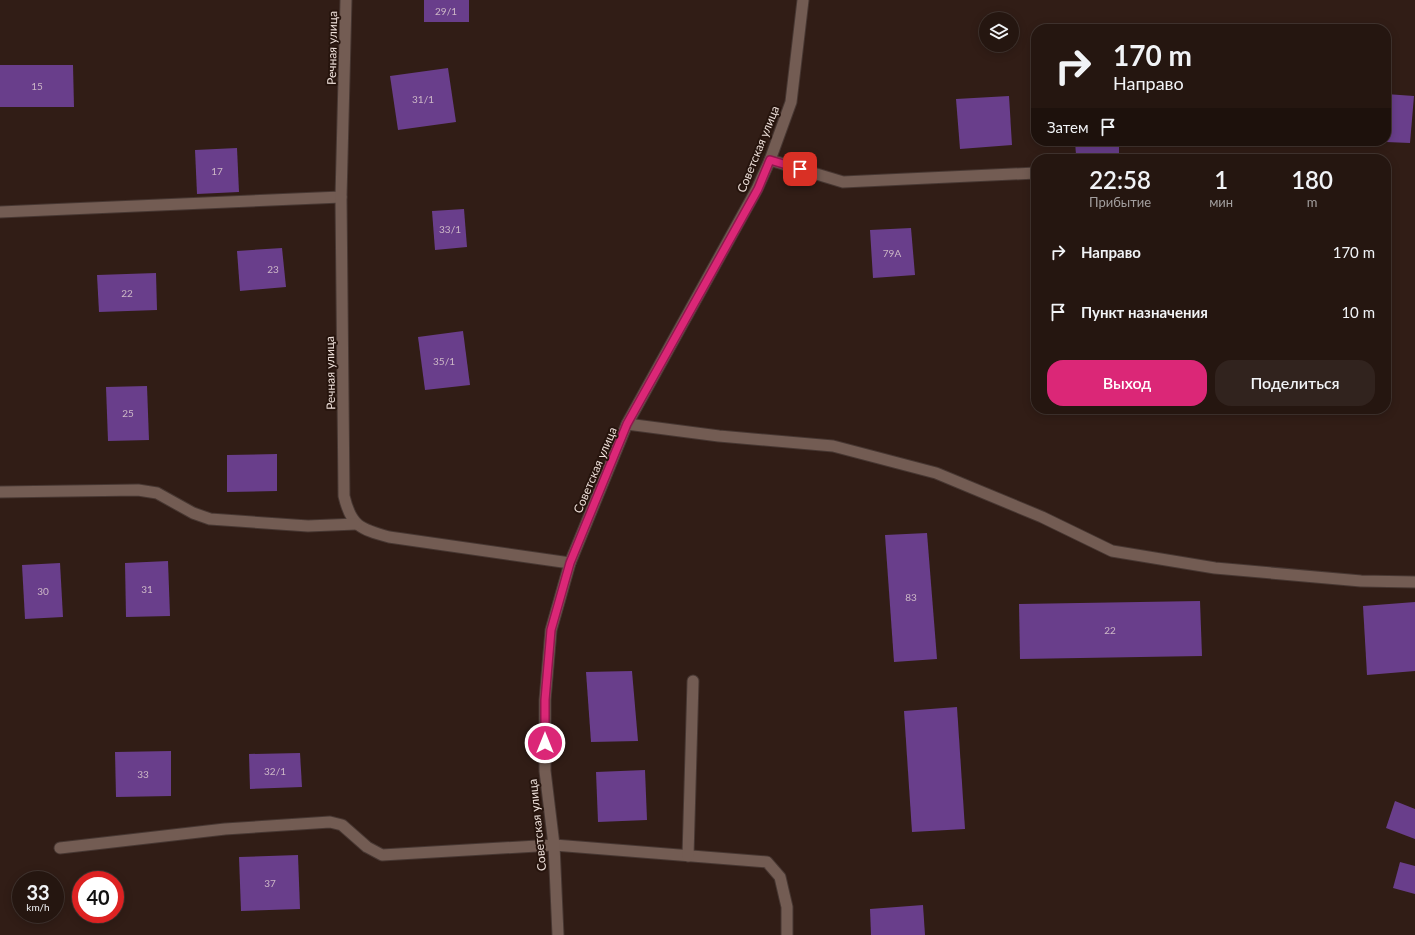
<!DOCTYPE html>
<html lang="ru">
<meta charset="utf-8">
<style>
:root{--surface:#251610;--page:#31231e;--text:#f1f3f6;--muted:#a39f9f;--line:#423530;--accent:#db2777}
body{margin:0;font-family:Lato,sans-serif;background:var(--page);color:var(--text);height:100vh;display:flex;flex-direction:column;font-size:15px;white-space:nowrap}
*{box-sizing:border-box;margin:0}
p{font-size:13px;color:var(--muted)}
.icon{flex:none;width:22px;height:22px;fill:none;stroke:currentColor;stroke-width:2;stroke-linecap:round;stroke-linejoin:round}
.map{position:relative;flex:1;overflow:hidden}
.details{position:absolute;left:1031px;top:154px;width:360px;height:260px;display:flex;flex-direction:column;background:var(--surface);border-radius:16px;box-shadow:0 2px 10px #0003,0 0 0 1px var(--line)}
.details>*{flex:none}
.hud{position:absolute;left:1031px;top:24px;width:360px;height:122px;border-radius:16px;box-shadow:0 2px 10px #0003,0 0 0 1px var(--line);background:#251610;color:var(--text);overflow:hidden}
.controls{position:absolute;left:979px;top:12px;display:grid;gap:8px}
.controls a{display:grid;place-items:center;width:40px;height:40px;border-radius:50%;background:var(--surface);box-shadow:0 2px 10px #0003,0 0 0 1px var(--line);font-size:20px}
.speed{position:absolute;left:12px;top:871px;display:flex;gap:8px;font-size:20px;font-weight:700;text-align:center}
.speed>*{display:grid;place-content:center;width:52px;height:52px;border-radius:50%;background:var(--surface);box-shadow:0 2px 10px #0003,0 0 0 1px var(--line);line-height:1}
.speed small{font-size:10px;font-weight:400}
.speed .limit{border:6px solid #d22;background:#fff;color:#111}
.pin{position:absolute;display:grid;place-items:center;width:34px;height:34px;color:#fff;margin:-17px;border-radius:8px;box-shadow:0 2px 6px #0006}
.me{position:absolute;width:44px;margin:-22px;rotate:0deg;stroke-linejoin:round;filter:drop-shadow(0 0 3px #0008)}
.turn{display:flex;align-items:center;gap:14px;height:84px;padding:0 16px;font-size:18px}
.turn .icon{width:52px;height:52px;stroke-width:2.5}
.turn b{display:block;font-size:28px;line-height:34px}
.then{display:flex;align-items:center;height:38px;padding:0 16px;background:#0003;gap:8px;font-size:15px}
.eta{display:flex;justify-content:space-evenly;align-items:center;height:68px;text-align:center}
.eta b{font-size:24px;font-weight:600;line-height:28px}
.primary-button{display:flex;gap:8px;margin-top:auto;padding:8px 16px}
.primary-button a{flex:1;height:46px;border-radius:16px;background:var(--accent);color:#fff;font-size:16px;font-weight:600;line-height:46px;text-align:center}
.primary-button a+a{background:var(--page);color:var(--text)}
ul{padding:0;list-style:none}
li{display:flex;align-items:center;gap:12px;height:60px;padding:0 16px}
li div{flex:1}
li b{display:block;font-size:15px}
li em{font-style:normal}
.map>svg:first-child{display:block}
</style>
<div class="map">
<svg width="1415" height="935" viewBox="0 0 1415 935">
<rect width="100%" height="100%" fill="#311d16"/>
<!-- building -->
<g fill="#693e8b">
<rect x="424" y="0" width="45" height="22"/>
<polygon points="0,65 73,65 74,107 0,107"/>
<polygon points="448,68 456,122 398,130 390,76"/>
<polygon points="1386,94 1414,96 1410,143 1386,142"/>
<polygon points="1009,96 1012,145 960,149 956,99"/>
<polygon points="1075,141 1119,141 1119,153 1076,155"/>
<polygon points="237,148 239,192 197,194 195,150"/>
<polygon points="464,209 467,247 435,250 432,211"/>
<polygon points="911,228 915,275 873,278 870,230"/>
<polygon points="282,248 286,287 240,291 237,251"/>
<polygon points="156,273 157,310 99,312 97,275"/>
<polygon points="463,331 470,385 425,390 418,337"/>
<polygon points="147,386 149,440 108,441 106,387"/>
<polygon points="277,454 277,491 227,492 227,455"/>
<polygon points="927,533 937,659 894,662 885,535"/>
<polygon points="168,561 170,616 126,617 125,563"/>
<polygon points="60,563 63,617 25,619 22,565"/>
<polygon points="1200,601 1202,656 1020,659 1019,604"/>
<polygon points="1415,602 1415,671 1367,675 1363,606"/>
<polygon points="632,671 638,741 591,742 586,672"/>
<polygon points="957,707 965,829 912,832 904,711"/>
<polygon points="171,751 171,796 116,797 115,752"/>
<polygon points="300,753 302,787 250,789 249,754"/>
<polygon points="645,770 647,820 598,822 596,772"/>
<polygon points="1395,801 1415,809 1415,839 1386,828"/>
<polygon points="298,855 300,909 241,911 239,857"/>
<polygon points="1400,862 1415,866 1415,894 1393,888"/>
<polygon points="923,905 925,935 871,935 870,909"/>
</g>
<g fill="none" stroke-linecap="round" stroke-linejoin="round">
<defs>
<g id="service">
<polyline points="0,212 341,197"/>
<polyline points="554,845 767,862 780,877 787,907 787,935"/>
<polyline points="688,856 693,681"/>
</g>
<g id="minor">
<path d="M 346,0 L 341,197 L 344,496 C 351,526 360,529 389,537 L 570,563"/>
<polyline points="770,160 843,182 1036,173"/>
<polyline points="627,424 719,436 833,446 936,473 1042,517 1112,551 1215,568 1361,581 1415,582"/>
<polyline points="0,492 138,490 157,493 193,513 210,519 308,526 356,524"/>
<polyline points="60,848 225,829 330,822 342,825 367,847 382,855 554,845"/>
</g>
<polyline id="tertiary" points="558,935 554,845 545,771 545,700 551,630 570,563 627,424 757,189 770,160 791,102 803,0"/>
</defs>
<!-- service casing -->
<use href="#service" stroke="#473732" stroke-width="13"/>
<!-- minor casing -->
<use href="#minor" stroke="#473732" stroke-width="13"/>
<!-- tertiary casing -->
<use href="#tertiary" stroke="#473732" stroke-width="13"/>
<!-- service -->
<use href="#service" stroke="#735c53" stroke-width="11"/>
<!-- minor -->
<use href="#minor" stroke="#735c53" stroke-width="11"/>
<!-- tertiary -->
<use href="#tertiary" stroke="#735c53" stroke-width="11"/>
</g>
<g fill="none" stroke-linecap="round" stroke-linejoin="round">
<defs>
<polyline id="route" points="545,743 545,700 551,630 570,563 627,424 758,189 770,160 800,169"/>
</defs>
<!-- route casing -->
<use href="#route" stroke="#8e194d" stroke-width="10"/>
<!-- route -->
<use href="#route" stroke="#db2777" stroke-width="7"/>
</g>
<g text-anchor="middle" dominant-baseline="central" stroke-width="4" stroke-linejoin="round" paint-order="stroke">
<!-- number labels -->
<g font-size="10" fill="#ccb7c6">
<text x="446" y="11">29/1</text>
<text x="37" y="86">15</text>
<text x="423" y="99">31/1</text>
<text x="217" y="171">17</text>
<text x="450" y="229">33/1</text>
<text x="892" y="253">79А</text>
<text x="273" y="269">23</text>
<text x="127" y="293">22</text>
<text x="444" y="361">35/1</text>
<text x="128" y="413">25</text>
<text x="147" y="589">31</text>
<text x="43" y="591">30</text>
<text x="911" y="597">83</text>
<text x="1110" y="630">22</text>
<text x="275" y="771">32/1</text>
<text x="143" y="774">33</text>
<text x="270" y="883">37</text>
</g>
<!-- street labels -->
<g font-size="12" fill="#eddfd9" stroke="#26140d">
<text transform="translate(332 48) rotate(-89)">Речная улица</text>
<text transform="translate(758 149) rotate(-68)">Советская улица</text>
<text transform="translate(330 373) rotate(-91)">Речная улица</text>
<text transform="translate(595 470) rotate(-67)">Советская улица</text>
<text transform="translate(537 825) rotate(-96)">Советская улица</text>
</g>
</g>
</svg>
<div class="controls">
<a><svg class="icon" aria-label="layers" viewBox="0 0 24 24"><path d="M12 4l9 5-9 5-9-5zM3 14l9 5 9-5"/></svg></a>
</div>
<div class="speed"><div>33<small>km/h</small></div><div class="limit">40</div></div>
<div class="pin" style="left:800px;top:169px;background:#d93025"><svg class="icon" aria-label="arrive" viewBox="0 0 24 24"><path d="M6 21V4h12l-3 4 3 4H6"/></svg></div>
<svg class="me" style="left:545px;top:743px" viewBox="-20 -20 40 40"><circle r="17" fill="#db2777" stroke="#fff" stroke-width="3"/><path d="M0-11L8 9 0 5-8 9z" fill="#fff"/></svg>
<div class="hud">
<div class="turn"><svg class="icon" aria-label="right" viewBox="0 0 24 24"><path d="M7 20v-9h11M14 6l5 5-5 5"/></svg><div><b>170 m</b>Направо</div></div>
<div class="then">Затем<svg class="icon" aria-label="arrive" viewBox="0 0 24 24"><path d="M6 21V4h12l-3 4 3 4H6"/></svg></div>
</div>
<section class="details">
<div class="eta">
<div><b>22:58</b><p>Прибытие</p></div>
<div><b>1</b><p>мин</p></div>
<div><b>180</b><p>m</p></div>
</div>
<ul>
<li><svg class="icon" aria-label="right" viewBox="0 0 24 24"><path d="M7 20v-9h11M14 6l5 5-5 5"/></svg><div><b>Направо</b></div><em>170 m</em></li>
<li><svg class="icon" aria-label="arrive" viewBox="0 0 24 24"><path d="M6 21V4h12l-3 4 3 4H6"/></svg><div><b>Пункт назначения</b></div><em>10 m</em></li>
</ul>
<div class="primary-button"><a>Выход</a><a>Поделиться</a></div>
</section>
</div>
